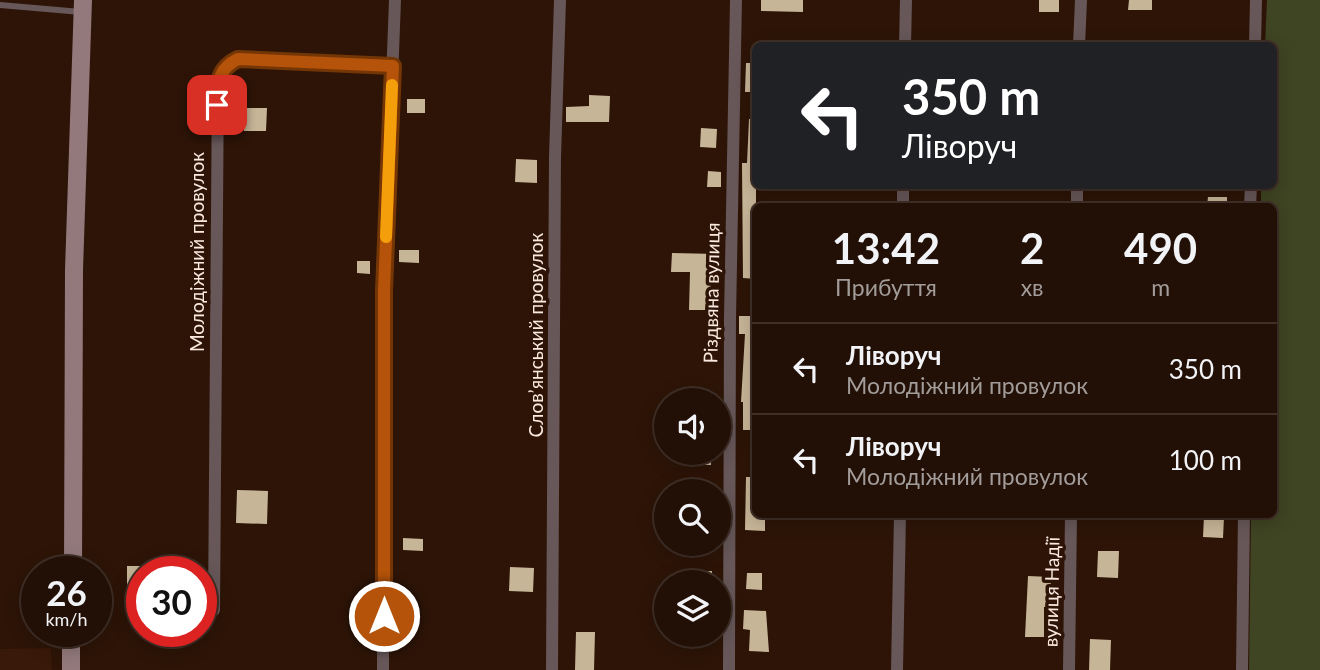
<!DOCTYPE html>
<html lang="uk">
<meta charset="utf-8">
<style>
:root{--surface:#220f05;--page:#2a180f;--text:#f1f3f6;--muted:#a29c9a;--line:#3f2f27}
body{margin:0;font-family:Lato,sans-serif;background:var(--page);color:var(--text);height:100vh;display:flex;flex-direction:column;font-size:26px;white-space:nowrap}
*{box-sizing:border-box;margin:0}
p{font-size:23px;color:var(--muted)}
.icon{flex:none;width:38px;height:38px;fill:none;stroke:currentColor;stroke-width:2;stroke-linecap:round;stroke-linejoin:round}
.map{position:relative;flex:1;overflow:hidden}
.panel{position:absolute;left:752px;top:203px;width:525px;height:315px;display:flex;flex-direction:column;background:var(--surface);border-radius:10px;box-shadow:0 4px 18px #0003,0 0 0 2px var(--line)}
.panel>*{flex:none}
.hud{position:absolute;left:752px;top:42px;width:525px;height:147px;border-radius:10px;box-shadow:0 4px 18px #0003,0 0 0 2px var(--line);background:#202124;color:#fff;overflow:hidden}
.tools{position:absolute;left:654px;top:388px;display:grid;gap:14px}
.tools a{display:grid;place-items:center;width:77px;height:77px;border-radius:50%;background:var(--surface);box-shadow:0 4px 18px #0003,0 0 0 2px var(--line);font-size:35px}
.speed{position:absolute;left:21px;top:556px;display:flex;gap:14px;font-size:35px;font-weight:700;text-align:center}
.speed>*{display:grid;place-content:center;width:91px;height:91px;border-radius:50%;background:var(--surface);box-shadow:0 4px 18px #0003,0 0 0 2px var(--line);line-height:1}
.speed small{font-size:18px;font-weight:400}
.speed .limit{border:10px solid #d22;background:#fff;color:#111}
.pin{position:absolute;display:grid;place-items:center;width:60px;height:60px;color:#fff;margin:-30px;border-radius:14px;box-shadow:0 4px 10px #0006}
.me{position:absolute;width:77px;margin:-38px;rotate:0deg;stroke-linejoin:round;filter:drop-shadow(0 0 5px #0008)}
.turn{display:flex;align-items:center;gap:24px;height:147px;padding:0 35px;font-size:32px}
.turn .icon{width:91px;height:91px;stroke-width:2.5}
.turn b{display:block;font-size:49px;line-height:60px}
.eta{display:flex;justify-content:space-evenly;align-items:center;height:119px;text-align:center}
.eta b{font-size:42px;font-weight:700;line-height:49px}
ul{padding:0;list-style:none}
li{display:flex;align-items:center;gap:21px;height:91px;padding:0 35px;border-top:2px solid var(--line)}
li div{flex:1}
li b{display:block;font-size:26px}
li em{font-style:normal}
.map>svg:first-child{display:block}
</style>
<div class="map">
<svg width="1320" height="670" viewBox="0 0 1320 670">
<rect width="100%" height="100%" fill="#2d1407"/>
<!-- built -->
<polygon fill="#391909" points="51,648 52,670 0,670 0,649"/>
<!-- green -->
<polygon fill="#3f4423" points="1267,0 1320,0 1320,670 1249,670 1251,515 1274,514 1274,206 1261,206 1261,186 1274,186 1274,46 1265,45"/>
<!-- building -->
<g fill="#c7b597">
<polygon points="761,0 803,0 803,12 761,11"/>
<rect x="1039" y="0" width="20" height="12"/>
<polygon points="1129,0 1152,0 1152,10 1128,10"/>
<polygon points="746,63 756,63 756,92 745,92"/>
<polygon points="589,95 610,96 609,122 566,122 566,107 589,106"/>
<rect x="407" y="99" width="18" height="14"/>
<polygon points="244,108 267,108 266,131 244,131"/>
<polygon points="749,119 756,119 756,279 743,278 742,163 747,163"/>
<polygon points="701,128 717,129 716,148 700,147"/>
<polygon points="516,159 537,160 537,183 515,182"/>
<polygon points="708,171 721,172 721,187 707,187"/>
<polygon points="1208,197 1227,197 1227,206 1207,206"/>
<polygon points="399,250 419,250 419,263 399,262"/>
<polygon points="672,253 717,254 716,273 711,273 710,310 689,310 690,272 671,272"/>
<polygon points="357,261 370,261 370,274 357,273"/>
<polygon points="739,316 756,316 756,430 743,430 743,402 741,402 745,334 739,334"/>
<rect x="691" y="453" width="20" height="12"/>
<polygon points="746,477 756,477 756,514 765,514 765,531 745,530"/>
<polygon points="237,490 268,491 267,524 236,523"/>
<polygon points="1204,516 1224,517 1223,538 1203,537"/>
<polygon points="403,538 423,539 423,551 403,550"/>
<polygon points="1098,551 1119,551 1118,578 1097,577"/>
<polygon points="127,566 142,566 142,592 127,591"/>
<polygon points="510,567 534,568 533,592 509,591"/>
<polygon points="693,571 712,571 712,583 692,583"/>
<polygon points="747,573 762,573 762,590 746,589"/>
<polygon points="1028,576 1051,577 1050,607 1044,607 1044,637 1025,637"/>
<polygon points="744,610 766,611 769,652 749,651 750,630 743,629"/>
<polygon points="576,632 595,632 594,670 575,670"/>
<polygon points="1090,639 1111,640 1110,670 1089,670"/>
</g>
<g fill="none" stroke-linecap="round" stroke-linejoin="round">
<!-- lane -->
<polyline stroke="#675759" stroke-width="6" points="0,5 81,12"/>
<!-- street -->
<g stroke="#675759" stroke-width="12">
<polyline points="905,46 906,0"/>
<polyline points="1079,46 1081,0"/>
<polyline points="1255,46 1256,0"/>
<polyline points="903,206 903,186"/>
<polyline points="1077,206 1077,186"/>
<polyline points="1250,206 1251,186"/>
<polyline points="214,610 218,78 228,64 238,59 393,66"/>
<polyline points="383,670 384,291 395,0"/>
<polyline points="552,670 555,157 560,0"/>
<polyline points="729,670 730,318 736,0"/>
<polyline points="897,670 900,514"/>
<polyline points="1069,670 1071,514"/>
<polyline points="1242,670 1244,514"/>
</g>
<!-- secondary -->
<g stroke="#93797c" stroke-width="18">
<polyline points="73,572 74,270 83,0"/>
<polyline points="71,670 71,632"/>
</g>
</g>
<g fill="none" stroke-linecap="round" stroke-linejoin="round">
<defs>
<path id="route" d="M 217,105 C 218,84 217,69 238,59 L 393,66 L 384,291 L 384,616"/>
</defs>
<!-- route casing -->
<use href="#route" stroke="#753606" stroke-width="18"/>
<!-- route -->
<use href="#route" stroke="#b45309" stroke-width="12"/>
<!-- slow -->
<polyline stroke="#f59e0b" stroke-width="12" points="386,237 392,85"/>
</g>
<g text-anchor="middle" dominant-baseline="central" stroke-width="7" stroke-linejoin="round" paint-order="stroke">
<!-- street labels -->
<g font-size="19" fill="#fbe9e0" stroke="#2d1407">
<text transform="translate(196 252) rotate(-90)">Молодіжний провулок</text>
<text transform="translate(711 293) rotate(-89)">Різдвяна вулиця</text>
<text transform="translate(535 335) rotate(-90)">Словʼянський провулок</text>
<text transform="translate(1051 592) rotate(-89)">вулиця Надії</text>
</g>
</g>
</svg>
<div class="tools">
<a><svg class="icon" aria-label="sound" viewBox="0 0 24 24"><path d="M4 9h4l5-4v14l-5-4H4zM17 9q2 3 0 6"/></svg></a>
<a><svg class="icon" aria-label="search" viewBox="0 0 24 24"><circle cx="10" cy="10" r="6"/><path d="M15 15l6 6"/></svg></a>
<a><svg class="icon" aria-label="layers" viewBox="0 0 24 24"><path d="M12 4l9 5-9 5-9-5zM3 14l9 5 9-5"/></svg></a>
</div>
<div class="speed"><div>26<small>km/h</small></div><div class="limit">30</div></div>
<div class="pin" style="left:217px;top:105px;background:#d93025"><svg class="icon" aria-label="arrive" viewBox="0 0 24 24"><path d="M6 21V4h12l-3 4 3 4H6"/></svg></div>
<svg class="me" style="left:384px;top:616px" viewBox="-20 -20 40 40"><circle r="17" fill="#b45309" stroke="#fff" stroke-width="3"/><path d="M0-11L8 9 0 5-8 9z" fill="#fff"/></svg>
<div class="hud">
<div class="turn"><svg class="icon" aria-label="left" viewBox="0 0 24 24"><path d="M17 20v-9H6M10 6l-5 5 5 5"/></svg><div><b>350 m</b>Ліворуч</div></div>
</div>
<section class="panel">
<div class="eta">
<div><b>13:42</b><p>Прибуття</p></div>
<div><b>2</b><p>хв</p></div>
<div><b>490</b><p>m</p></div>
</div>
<ul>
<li><svg class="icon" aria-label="left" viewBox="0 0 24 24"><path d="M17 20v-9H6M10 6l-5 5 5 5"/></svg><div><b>Ліворуч</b><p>Молодіжний провулок</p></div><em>350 m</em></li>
<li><svg class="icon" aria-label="left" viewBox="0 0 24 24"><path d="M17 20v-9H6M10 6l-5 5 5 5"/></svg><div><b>Ліворуч</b><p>Молодіжний провулок</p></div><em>100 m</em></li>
</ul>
</section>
</div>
